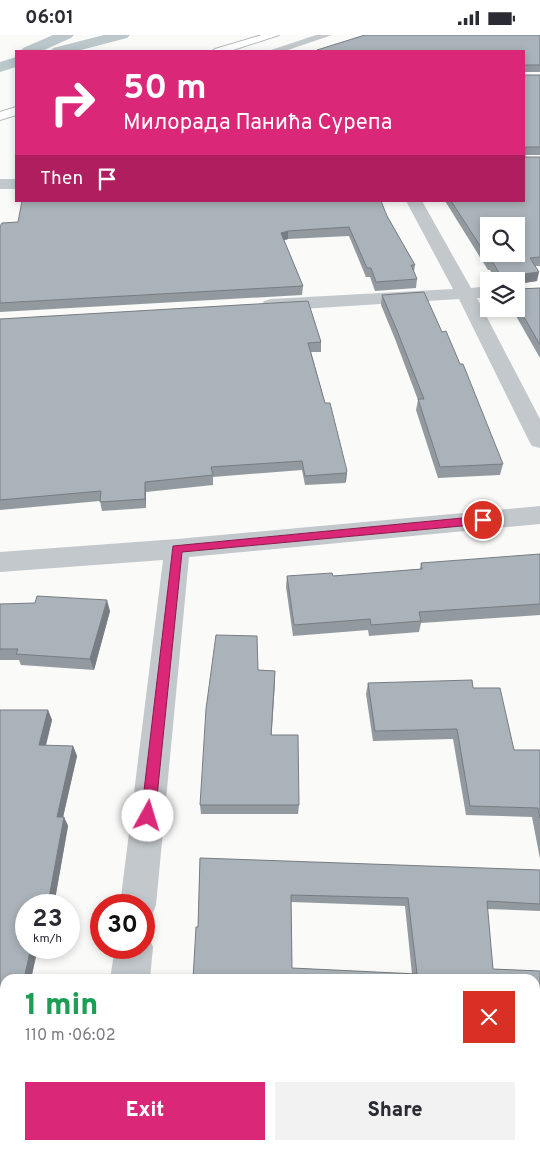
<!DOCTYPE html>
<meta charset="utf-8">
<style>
:root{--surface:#fff;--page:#f2f2f3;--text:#2b2b33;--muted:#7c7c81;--accent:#db2777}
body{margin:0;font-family:Overpass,sans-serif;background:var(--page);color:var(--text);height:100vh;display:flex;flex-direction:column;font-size:19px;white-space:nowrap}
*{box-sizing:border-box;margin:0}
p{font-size:16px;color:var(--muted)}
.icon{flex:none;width:28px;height:28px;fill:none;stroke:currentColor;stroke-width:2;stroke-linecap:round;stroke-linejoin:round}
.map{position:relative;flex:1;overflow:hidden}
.side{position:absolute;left:0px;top:939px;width:540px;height:176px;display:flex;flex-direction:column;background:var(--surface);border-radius:15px 15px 0 0;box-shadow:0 2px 8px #0003}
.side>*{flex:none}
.top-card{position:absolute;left:15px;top:15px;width:510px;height:152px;border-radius:0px;box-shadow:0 2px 8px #0003;background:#db2777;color:#fff;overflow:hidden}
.tools{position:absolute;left:480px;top:182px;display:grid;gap:10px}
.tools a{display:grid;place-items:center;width:45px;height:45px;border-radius:0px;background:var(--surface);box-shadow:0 2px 8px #0003;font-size:25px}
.speed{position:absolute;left:15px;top:859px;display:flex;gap:10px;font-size:25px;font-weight:700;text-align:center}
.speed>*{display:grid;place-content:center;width:65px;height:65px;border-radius:50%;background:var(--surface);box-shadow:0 2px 8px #0003;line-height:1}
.speed small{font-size:12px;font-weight:400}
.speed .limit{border:8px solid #d22;background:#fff;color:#111}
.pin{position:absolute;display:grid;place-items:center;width:42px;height:42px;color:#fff;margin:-21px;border:2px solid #fff;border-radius:50%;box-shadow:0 1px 5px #0007}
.me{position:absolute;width:55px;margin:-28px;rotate:6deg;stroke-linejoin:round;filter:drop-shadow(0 0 4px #0008)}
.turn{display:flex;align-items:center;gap:18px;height:105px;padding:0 25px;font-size:22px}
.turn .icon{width:65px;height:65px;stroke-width:2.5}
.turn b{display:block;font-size:35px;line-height:42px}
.then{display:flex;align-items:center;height:48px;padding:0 25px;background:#0003;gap:10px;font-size:19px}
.round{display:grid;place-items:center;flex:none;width:52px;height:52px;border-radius:0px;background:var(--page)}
.overview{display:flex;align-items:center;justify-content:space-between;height:85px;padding:0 25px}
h1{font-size:30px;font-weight:800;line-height:38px;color:#1e9e55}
.action{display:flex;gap:10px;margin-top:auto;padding:10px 25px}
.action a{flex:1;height:58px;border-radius:0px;background:var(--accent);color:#fff;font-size:20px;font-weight:800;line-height:58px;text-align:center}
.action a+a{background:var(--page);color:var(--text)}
.status{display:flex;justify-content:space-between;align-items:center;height:35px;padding:0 25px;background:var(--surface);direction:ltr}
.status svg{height:14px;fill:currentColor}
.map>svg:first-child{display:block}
</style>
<div class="status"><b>06:01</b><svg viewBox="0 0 49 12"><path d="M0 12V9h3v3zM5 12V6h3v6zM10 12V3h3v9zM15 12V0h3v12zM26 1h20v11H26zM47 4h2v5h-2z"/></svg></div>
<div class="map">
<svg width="540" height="1114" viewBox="0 0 540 1114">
<rect width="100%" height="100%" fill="#fafaf8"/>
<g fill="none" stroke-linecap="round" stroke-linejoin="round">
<!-- canal -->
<g fill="#bbc7cb" fill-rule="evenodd">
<polygon points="53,0 74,0 71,3 42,16 21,16 23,13"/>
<polygon points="104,0 130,0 127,3 77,16 51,16 53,13"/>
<polygon points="16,22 16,32 0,37 0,27"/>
</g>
<defs>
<g id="primary">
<polygon points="262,0 279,0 230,16 213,16 215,14"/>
<polygon points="16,72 16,80 0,85 0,77"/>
</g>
</defs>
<!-- primary casing -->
<use href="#primary" stroke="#b5babe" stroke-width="2"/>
<!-- minor -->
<g fill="#c3c8cc" fill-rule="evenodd">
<polygon points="316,0 332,0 285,16 268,16"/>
<rect x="0" y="144" width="16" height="10"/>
<polygon points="406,166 422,166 471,253 489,251 489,263 477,263 540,384 540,413 532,411 529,406 459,264 271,276 264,274 262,270 264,266 271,264 453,254"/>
<polygon points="540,471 540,489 189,522 156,870 151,883 144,886 144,870 120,870 163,525 0,537 0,517 177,504"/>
<polygon points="144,897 147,899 153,912 150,944 110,944 115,912 144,912"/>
<rect x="90" y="1110" width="44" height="4"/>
</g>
<!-- primary -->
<use href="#primary" fill="#fff" fill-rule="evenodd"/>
</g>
<!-- wall -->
<g fill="#929a9f" fill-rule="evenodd">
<polygon points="540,0 540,37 524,37 524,40 540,40 540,120 525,120 525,122 540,122 540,231 535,231 537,246 518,249 518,254 540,253 540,323 512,274 516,274 516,246 496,246 490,235 488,235 445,166 524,166 524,16 317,16 317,15"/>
<polygon points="387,181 415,230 414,237 417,244 416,253 375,256 370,242 366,242 349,201 288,204 284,205 303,251 302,260 0,277 0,191"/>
<polygon points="382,260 442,297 503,429 500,440 438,443 416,375 418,365 395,304 381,270"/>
<polygon points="0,284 321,307 321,317 311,317 325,368 347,436 346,446 345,448 305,450 302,435 213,442 213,450 146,457 146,473 102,476 100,466 0,475"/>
<polygon points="540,520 540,580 421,588 419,597 369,601 368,595 293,601 286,552 287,541 333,541 420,534 421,528"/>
<polygon points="0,569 110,576 94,635 21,630 19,625 0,625"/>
<polygon points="258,635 275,636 271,700 299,770 298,779 201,779 200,770"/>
<polygon points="368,648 473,653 514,715 540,715 540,824 532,782 466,780 453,704 373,706 366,659"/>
<polygon points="0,675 48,675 52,685 46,711 73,711 77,721 63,782 64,782 68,791 54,870 26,870 26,912 38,912 31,944 5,944 5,1110 6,1110 6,1114 0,1114"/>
<path d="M 200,823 L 540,835 L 540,876 L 487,874 L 493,934 L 540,936 L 540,1048 L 535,1048 L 535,944 L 193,944 L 198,892 ZM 291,867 L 405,871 L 412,939 L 292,933 Z"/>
<polygon points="371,1110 498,1110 499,1114 399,1114 399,1111"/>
</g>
<!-- shaded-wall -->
<g fill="#777d82">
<polygon points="288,196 288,204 281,206 281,198"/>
<polygon points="539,237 537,246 516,249 516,240"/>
<polygon points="347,436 346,446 345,448 346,438"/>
<polygon points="145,447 146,457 146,473 145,464"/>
<polygon points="107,565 110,576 94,635 90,624"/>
<polygon points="275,636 275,646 271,710 271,700"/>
<polygon points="48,675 52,685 43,720 39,710"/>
<polygon points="73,711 77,721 61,791 57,782"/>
<polygon points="64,782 68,791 54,870 49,870 48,868"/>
<polygon points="31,912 38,912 31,944 24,944"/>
<polygon points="5,1067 5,1110 6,1110 6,1114 0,1114 0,1101"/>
</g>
<!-- building -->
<g fill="#aab3b9" stroke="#777d82" fill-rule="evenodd">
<path d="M 365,0 L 540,0 L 540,30 L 524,30 L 524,40 L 540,40 L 540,112 L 525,112 L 525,122 L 540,122 L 540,222 L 530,223 L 539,237 L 516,240 L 518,254 L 540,253 L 540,310 L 516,268 L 516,246 L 504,246 L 492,226 L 490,226 L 451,166 L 524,166 L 524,16 L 322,16 L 317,15 ZM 489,191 L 516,191 L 516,219 L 489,219 Z"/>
<polygon points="22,166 381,166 387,181 415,230 411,230 417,244 376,247 371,233 367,233 349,192 288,196 281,198 303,251 0,268 0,191 2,188 18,187"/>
<polygon points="424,257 442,297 446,296 460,329 463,329 503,429 440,432 418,364 424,364 396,293 382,260"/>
<polygon points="308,266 321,307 308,308 325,368 330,368 347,436 346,438 305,441 302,426 211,432 213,440 145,447 145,464 100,467 101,456 0,465 0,284"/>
<polygon points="540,519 540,569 419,577 421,586 371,590 370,584 294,590 287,541 332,538 333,541 422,534 421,528"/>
<polygon points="37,561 107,565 90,624 16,619 18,614 0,614 0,569 35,568"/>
<polygon points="216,600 257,601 258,635 275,636 271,700 298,700 299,770 200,770 206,674"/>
<polygon points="472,645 473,653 500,653 514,715 540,715 540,783 538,773 470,771 457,694 375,696 368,648"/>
<polygon points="0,675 48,675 39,710 73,711 57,782 64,782 48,868 40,868 39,870 26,870 26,912 31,912 24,944 5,944 5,1067 0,1101"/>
<path d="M 200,823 L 540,835 L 540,869 L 487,866 L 493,934 L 540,936 L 540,1044 L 535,1044 L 535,944 L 193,944 L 196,892 L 198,892 ZM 291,860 L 408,863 L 417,939 L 292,933 Z"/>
<rect x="198" y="1110" width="92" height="4"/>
<polygon points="403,1110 498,1110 499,1114 403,1114"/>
</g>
<!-- route -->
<polygon fill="#db2777" stroke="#8e194d" points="483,481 488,485 483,489 182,517 155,781 153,786 148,788 143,786 141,781 173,511"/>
</svg>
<div class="tools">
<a><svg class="icon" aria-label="search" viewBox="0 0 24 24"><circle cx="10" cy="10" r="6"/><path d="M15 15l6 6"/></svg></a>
<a><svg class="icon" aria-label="layers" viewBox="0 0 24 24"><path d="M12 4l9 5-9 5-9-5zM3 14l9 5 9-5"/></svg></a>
</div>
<div class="speed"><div>23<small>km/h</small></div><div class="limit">30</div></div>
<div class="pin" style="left:483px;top:485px;background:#d93025"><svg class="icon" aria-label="arrive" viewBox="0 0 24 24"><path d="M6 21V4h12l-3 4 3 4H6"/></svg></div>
<svg class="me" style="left:148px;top:781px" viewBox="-20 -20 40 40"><circle r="19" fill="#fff"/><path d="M0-13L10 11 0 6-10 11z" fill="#db2777"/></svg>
<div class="top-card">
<div class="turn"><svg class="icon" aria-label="right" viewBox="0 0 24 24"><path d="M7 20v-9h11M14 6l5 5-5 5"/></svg><div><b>50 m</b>Милорада Панића Сурепа</div></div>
<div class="then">Then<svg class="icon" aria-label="arrive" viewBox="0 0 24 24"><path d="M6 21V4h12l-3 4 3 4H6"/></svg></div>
</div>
<section class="side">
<div class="overview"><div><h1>1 min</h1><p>110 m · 06:02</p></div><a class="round" style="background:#d93025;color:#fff"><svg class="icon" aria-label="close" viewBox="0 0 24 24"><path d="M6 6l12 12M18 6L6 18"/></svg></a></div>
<div class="action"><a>Exit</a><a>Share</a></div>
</section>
</div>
